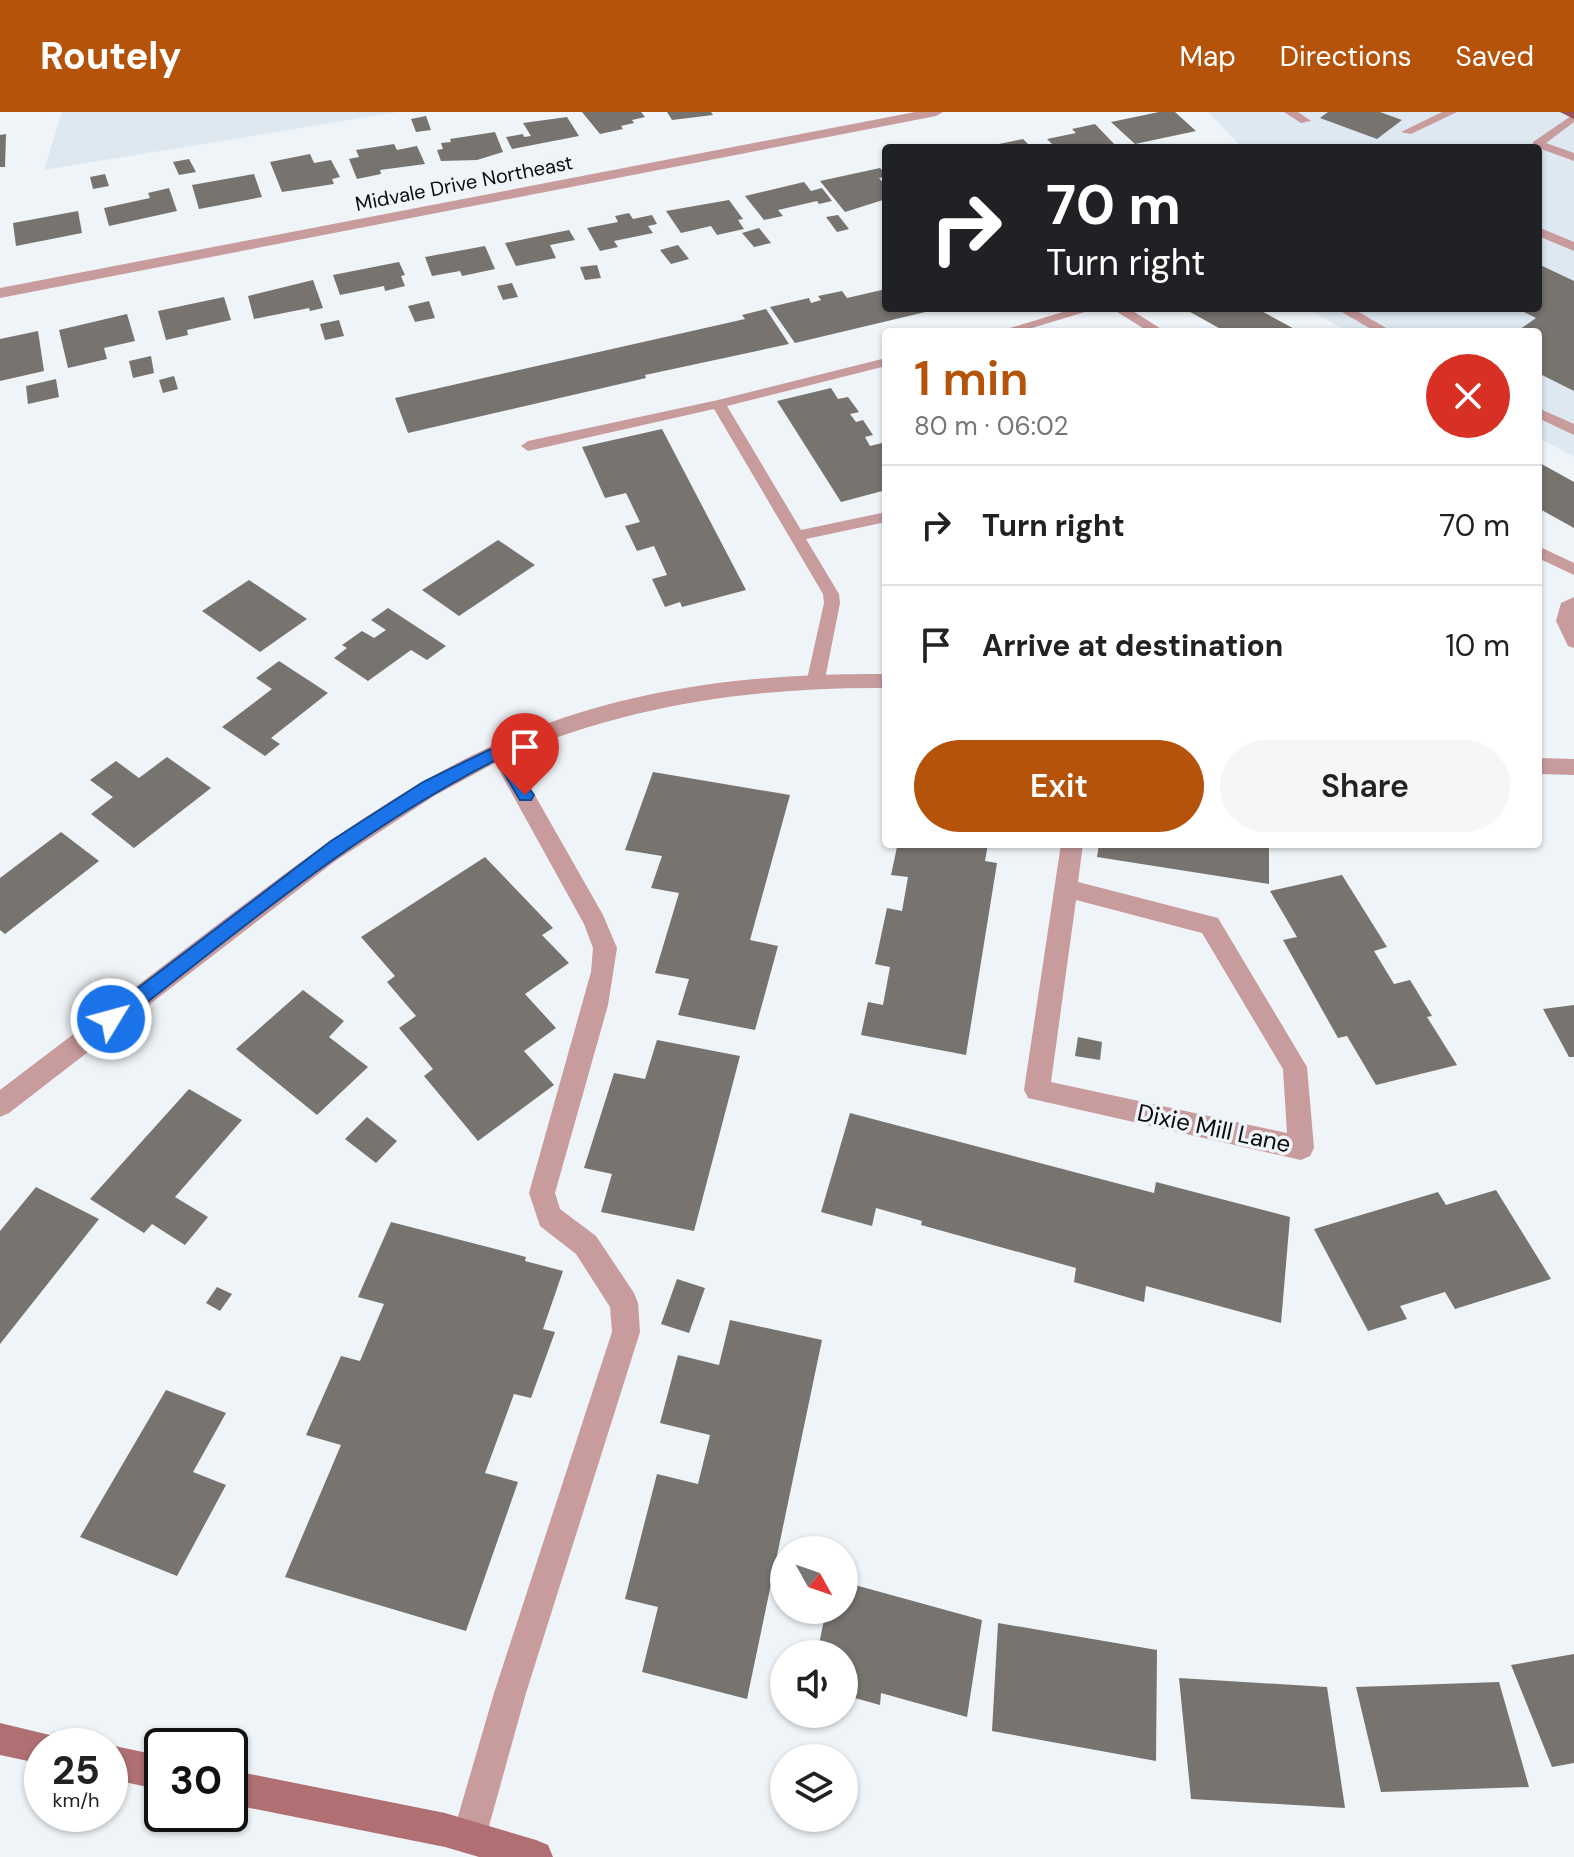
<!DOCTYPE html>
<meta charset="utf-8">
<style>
:root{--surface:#fff;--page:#f6f6f6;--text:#222;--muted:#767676;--line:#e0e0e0;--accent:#b45309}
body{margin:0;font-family:"DM Sans",sans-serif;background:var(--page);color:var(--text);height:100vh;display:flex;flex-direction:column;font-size:30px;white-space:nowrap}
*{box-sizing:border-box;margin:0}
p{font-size:26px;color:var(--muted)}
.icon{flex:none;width:44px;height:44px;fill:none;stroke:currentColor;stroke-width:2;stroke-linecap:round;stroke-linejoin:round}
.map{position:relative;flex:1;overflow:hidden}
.sheet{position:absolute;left:882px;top:216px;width:660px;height:520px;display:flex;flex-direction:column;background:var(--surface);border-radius:8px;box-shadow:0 2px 6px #0004}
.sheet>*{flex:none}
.banner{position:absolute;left:882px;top:32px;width:660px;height:168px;border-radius:8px;box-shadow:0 2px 6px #0004;background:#202124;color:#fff;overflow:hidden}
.needle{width:52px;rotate:130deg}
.controls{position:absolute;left:770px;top:1424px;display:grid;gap:16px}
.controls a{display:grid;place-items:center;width:88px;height:88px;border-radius:50%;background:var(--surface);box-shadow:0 2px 6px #0004;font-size:40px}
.speed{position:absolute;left:24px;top:1616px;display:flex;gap:16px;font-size:40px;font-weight:700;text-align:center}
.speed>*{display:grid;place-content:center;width:104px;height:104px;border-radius:50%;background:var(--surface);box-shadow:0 2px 6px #0004;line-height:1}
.speed small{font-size:20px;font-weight:400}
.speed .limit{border:4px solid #111;border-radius:12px;background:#fff;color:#111}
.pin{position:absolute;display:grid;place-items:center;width:68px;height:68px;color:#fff;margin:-82px -34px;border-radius:50% 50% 50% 0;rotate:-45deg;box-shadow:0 0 8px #0007}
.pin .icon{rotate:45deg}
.me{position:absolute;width:88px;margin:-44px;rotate:53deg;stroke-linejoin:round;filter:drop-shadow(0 0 6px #0008)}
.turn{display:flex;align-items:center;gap:28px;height:168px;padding:0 32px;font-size:36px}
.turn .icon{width:104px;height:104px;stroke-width:2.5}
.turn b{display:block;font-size:56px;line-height:68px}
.round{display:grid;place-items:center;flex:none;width:84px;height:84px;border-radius:42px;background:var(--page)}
.summary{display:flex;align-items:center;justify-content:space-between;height:136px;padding:0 32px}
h1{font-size:48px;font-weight:600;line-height:60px;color:var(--accent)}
.action{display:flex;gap:16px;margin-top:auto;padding:16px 32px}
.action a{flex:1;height:92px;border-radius:48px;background:var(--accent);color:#fff;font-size:32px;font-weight:600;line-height:92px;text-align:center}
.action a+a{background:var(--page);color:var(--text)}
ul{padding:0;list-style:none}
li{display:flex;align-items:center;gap:24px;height:120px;padding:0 32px;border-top:2px solid var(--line)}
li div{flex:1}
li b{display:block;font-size:30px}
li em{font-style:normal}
header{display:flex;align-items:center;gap:48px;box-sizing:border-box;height:112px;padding:0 40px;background:var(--accent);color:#fff}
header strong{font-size:38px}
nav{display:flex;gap:44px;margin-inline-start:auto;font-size:28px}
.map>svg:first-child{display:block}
</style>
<header>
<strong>Routely</strong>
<nav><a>Map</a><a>Directions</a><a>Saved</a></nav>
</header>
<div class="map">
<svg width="1574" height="1745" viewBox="0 0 1574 1745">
<rect width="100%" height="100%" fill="#eff4f8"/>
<!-- built -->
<g fill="#dde8f1">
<polygon points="62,0 398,0 44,58"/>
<polygon points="1208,0 1574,0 1574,345 1538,325 1538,220 1349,220 1306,196 1538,196 1538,36 1243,36"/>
</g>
<!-- building -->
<g fill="#77736f">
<polygon points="582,0 641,0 645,5 632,8 634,11 621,14 623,17 600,22"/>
<polygon points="667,0 711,0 713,3 672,8"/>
<polygon points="1159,0 1175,0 1196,19 1135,32 1111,10"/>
<polygon points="1328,0 1380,0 1402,8 1377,27 1320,6"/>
<polygon points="426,4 431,18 416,20 411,7"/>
<polygon points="567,5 579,24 512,37 506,25 523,22 524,25 531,24 523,11"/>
<polygon points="1095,12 1118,36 1056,36 1047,27 1076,21 1072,17"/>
<polygon points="495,20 503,40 477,48 441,49 437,38 443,37 441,31 451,30 450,27"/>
<polygon points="6,22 5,55 0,55 0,23"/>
<polygon points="1023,27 1032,36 985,36 985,35"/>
<polygon points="394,32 397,38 417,34 425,52 380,58 381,62 357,67 349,47 359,45 356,38"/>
<polygon points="310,42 314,51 331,48 340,65 332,67 334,72 282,80 270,50"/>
<polygon points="189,47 196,60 179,63 173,50"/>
<polygon points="880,56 886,62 886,65 879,66 886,74 886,87 845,100 820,69"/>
<polygon points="105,62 109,74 93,77 90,65"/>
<polygon points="254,62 262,85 199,97 192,73"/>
<polygon points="804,70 811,79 822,76 832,89 819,92 817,89 778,98 783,104 764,108 745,84"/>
<polygon points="169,76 177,99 109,114 104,96 150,86 148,81"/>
<polygon points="729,88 743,107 738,108 744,117 717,123 711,114 681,121 666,99"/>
<polygon points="78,99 82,121 16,134 13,111"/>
<polygon points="629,101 633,107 652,103 657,112 648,114 653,121 614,129 618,135 600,139 587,116 618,110 615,104"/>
<polygon points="838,103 849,117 837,120 826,105"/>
<polygon points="759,116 771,131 754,135 742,121"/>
<polygon points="569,118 575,128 550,133 556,146 516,154 505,131"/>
<polygon points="678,133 689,147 671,152 660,138"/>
<polygon points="485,134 495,157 462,164 460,159 432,164 425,145"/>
<polygon points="399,150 405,163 401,164 405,174 385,179 384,174 340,183 333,163"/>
<polygon points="1538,152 1574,169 1574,279 1538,261 1538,220 1516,220 1536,206 1516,196 1538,196"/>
<polygon points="597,153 601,166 585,168 580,155"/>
<polygon points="313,168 323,196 310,199 309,196 254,207 248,184"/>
<polygon points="512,171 518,185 503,188 497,174"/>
<polygon points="886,177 886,196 938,197 795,231 770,195 809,186 811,191 821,188 818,184 842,179 847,186"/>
<polygon points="224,185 231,208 187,218 188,223 166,228 158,199"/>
<polygon points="429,189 435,206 415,210 408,194"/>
<polygon points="1183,196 1256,196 1300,220 1226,220"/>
<polygon points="766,197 789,232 645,263 646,266 408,321 395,286 745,207 742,203"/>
<polygon points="127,202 135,229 104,236 107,247 68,256 59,218"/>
<polygon points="339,208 344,224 325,228 320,212"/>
<polygon points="38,219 44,259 0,269 0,227"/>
<polygon points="151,244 154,261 133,266 129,249"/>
<polygon points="174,264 178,277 163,281 159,268"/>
<polygon points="56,267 59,285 28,292 26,274"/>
<polygon points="831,276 838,287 848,285 859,300 850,302 856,310 863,308 873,323 865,325 870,334 882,331 886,336 886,349 882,350 886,356 886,378 841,390 777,289"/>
<polygon points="662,317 746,478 682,495 680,490 665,495 652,467 667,463 654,434 637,439 625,414 640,410 626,381 605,386 582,335"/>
<polygon points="1538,350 1574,370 1574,416 1538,396"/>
<polygon points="498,428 535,453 459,504 422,478"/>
<polygon points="249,468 307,507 260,540 202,499"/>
<polygon points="388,496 446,534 427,548 411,538 368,569 334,546 347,536 342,533 362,519 374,526 386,518 371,508"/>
<polygon points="279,549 328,581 271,626 280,632 265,644 222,615 272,577 256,566"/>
<polygon points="167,645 211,676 134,736 91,702 113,685 90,668 116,649 139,666"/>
<polygon points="653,660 790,683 750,828 778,834 755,918 678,903 689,867 655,861 679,781 651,776 662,744 625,738"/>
<polygon points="61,720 99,749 5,822 0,818 0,766"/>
<polygon points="905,732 988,732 985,749 997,751 966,943 861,923 868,890 883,893 890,855 875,852 887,796 902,799 908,765 891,763 897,735 905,736"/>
<polygon points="1099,732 1269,732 1269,772 1097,745"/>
<polygon points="485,745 553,816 542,823 569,851 525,882 556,916 524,939 554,973 478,1029 424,964 433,957 399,916 416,904 387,870 395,864 361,825"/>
<polygon points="1342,763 1387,835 1374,839 1394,872 1410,868 1432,904 1427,905 1457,953 1376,973 1347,924 1338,926 1283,828 1297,825 1270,779"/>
<polygon points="303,878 344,909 329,925 368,955 317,1003 236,937"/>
<polygon points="1574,893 1574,945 1569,945 1543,897"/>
<polygon points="1078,925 1102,930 1100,948 1075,944"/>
<polygon points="657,928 740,944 694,1119 601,1100 612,1062 584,1056 614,961 645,967"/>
<polygon points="189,977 242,1008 175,1085 208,1105 185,1133 152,1112 144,1121 90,1087"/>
<polygon points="850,1001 1154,1081 1156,1070 1290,1105 1281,1211 1146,1174 1144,1190 1074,1170 1076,1156 921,1113 922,1109 876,1096 872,1114 821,1100"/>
<polygon points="367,1005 397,1029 376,1051 345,1027"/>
<polygon points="36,1075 99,1107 0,1232 0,1119"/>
<polygon points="1496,1078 1551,1167 1455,1197 1445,1180 1400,1194 1407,1207 1368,1219 1314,1117 1438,1080 1446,1093"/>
<polygon points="391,1110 526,1145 525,1149 563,1159 543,1217 555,1220 531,1286 514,1282 485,1361 518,1370 466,1519 285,1465 341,1333 306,1323 341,1244 360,1249 384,1192 358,1185"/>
<polygon points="677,1167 705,1176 689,1221 661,1212"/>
<polygon points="217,1175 232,1182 220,1199 206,1191"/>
<polygon points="730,1208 822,1228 747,1587 642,1560 658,1495 625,1487 657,1362 698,1372 710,1323 660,1311 678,1243 719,1253"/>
<polygon points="166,1278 226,1301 193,1360 226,1373 177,1464 80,1425"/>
<polygon points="844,1470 982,1508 967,1605 881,1581 880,1593 844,1583 844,1542 817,1542 826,1498 844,1498"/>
<polygon points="998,1511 1157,1538 1156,1649 992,1619"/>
<polygon points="1574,1542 1574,1651 1552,1655 1511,1553"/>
<polygon points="1179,1566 1327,1575 1345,1696 1191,1687"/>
<polygon points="1499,1570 1529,1675 1381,1680 1356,1575"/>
</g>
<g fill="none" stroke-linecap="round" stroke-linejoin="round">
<!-- lane -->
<g fill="#c89b9d" fill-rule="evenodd">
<polygon points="1284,0 1298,0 1311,9 1301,11"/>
<polygon points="1442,0 1457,0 1411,22 1401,20"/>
<polygon points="1574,2 1574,10 1546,31 1574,41 1574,49 1533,34 1533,30"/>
<polygon points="1538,115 1574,130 1574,139 1538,124"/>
<polygon points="1076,196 1098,196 1019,220 997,220"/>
<polygon points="1111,196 1128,196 1166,220 1149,220"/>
<polygon points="1335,196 1352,196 1393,220 1376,220"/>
<polygon points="886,246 886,254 727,294 801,418 886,400 886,410 806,427 839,482 840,491 825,567 816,573 807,567 824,491 823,482 714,297 528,339 521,334 528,329 718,288"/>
<polygon points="1538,296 1574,312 1574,323 1538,306"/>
<polygon points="1538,434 1574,451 1574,463 1538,446"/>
<polygon points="1574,485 1574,536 1568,534 1556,509 1561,491"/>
</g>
<!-- street -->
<g fill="#c89b9d" fill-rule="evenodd">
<polygon points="915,0 943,0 936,4 0,186 0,176"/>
<path d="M 886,562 L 886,576 C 756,575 632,592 512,643 L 603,803 L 617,836 L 608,893 L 555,1081 L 560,1097 L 596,1124 L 634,1181 L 638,1191 L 640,1220 L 526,1581 L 486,1725 L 481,1737 L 469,1742 L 457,1737 L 452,1725 L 494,1581 L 612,1220 L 610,1195 L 576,1142 L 540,1114 L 529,1081 L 591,860 L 593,836 L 584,812 L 495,651 L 434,684 L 334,750 L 9,1001 L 0,1005 L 0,978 C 74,922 148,865 222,809 C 320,735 419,660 535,616 C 647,573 766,561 886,562 Z"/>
<polygon points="1538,646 1574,647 1574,663 1538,662"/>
<path d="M 1061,732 L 1083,732 L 1078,770 L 1218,806 L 1307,955 L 1314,1036 L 1310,1044 L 1301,1048 L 1028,986 L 1024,978 ZM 1076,788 L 1202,821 L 1283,957 L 1287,1021 L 1051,970 Z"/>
</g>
<!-- secondary -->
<g fill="#b07073" fill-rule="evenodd">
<polygon points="0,1611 54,1624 58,1634 42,1634 42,1652 0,1643"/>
<polygon points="110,1633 162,1644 162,1678 110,1667"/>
<polygon points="230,1658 445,1701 536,1728 548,1733 553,1745 479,1745 445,1735 230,1692"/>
</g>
<!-- primary -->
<polygon fill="#9c5056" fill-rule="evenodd" points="1560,0 1574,0 1574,7"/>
</g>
<!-- route -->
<path fill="#1a73e8" stroke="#114b97" stroke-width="2" d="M 499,633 L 505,635 L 531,679 L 534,683 L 531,688 L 520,688 L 496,648 C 357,718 240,818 118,913 L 104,913 L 102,907 L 104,902 L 331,729 L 423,670 Z"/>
<g text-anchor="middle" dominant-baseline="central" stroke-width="7" stroke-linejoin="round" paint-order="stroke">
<!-- far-street labels -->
<g font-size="20" fill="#0b0c0d" stroke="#eff4f8">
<text transform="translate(464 71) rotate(-11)">Midvale Drive Northeast</text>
</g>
<!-- street labels -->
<g font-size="24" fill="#0b0c0d" stroke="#eff4f8">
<text transform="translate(1214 1016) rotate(12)">Dixie Mill Lane</text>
</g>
</g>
</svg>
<div class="controls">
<a><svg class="needle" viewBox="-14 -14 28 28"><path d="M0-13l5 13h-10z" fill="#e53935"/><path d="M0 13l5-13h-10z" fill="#767676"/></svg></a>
<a><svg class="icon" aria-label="sound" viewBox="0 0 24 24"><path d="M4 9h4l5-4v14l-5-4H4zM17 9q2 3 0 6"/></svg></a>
<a><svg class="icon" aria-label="layers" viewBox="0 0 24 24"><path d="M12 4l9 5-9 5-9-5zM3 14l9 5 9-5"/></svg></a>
</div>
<div class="speed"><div>25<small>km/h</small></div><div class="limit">30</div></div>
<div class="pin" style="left:525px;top:683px;background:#d93025"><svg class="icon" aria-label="arrive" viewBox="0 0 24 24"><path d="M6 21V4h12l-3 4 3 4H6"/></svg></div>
<svg class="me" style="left:111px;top:907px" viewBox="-20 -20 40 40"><circle r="17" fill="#1a73e8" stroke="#fff" stroke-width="3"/><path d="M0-11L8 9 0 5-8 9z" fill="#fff"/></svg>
<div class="banner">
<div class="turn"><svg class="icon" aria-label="right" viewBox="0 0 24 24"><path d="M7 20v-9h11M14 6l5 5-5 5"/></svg><div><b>70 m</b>Turn right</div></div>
</div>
<section class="sheet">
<div class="summary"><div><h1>1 min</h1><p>80 m · 06:02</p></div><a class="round" style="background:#d93025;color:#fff"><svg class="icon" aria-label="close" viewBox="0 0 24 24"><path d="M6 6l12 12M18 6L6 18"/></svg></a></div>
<ul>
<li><svg class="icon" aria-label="right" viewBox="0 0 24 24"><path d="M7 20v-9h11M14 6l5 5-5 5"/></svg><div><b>Turn right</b></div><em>70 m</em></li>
<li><svg class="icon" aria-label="arrive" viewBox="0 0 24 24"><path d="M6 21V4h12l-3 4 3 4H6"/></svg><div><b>Arrive at destination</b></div><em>10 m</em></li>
</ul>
<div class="action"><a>Exit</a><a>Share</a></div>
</section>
</div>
